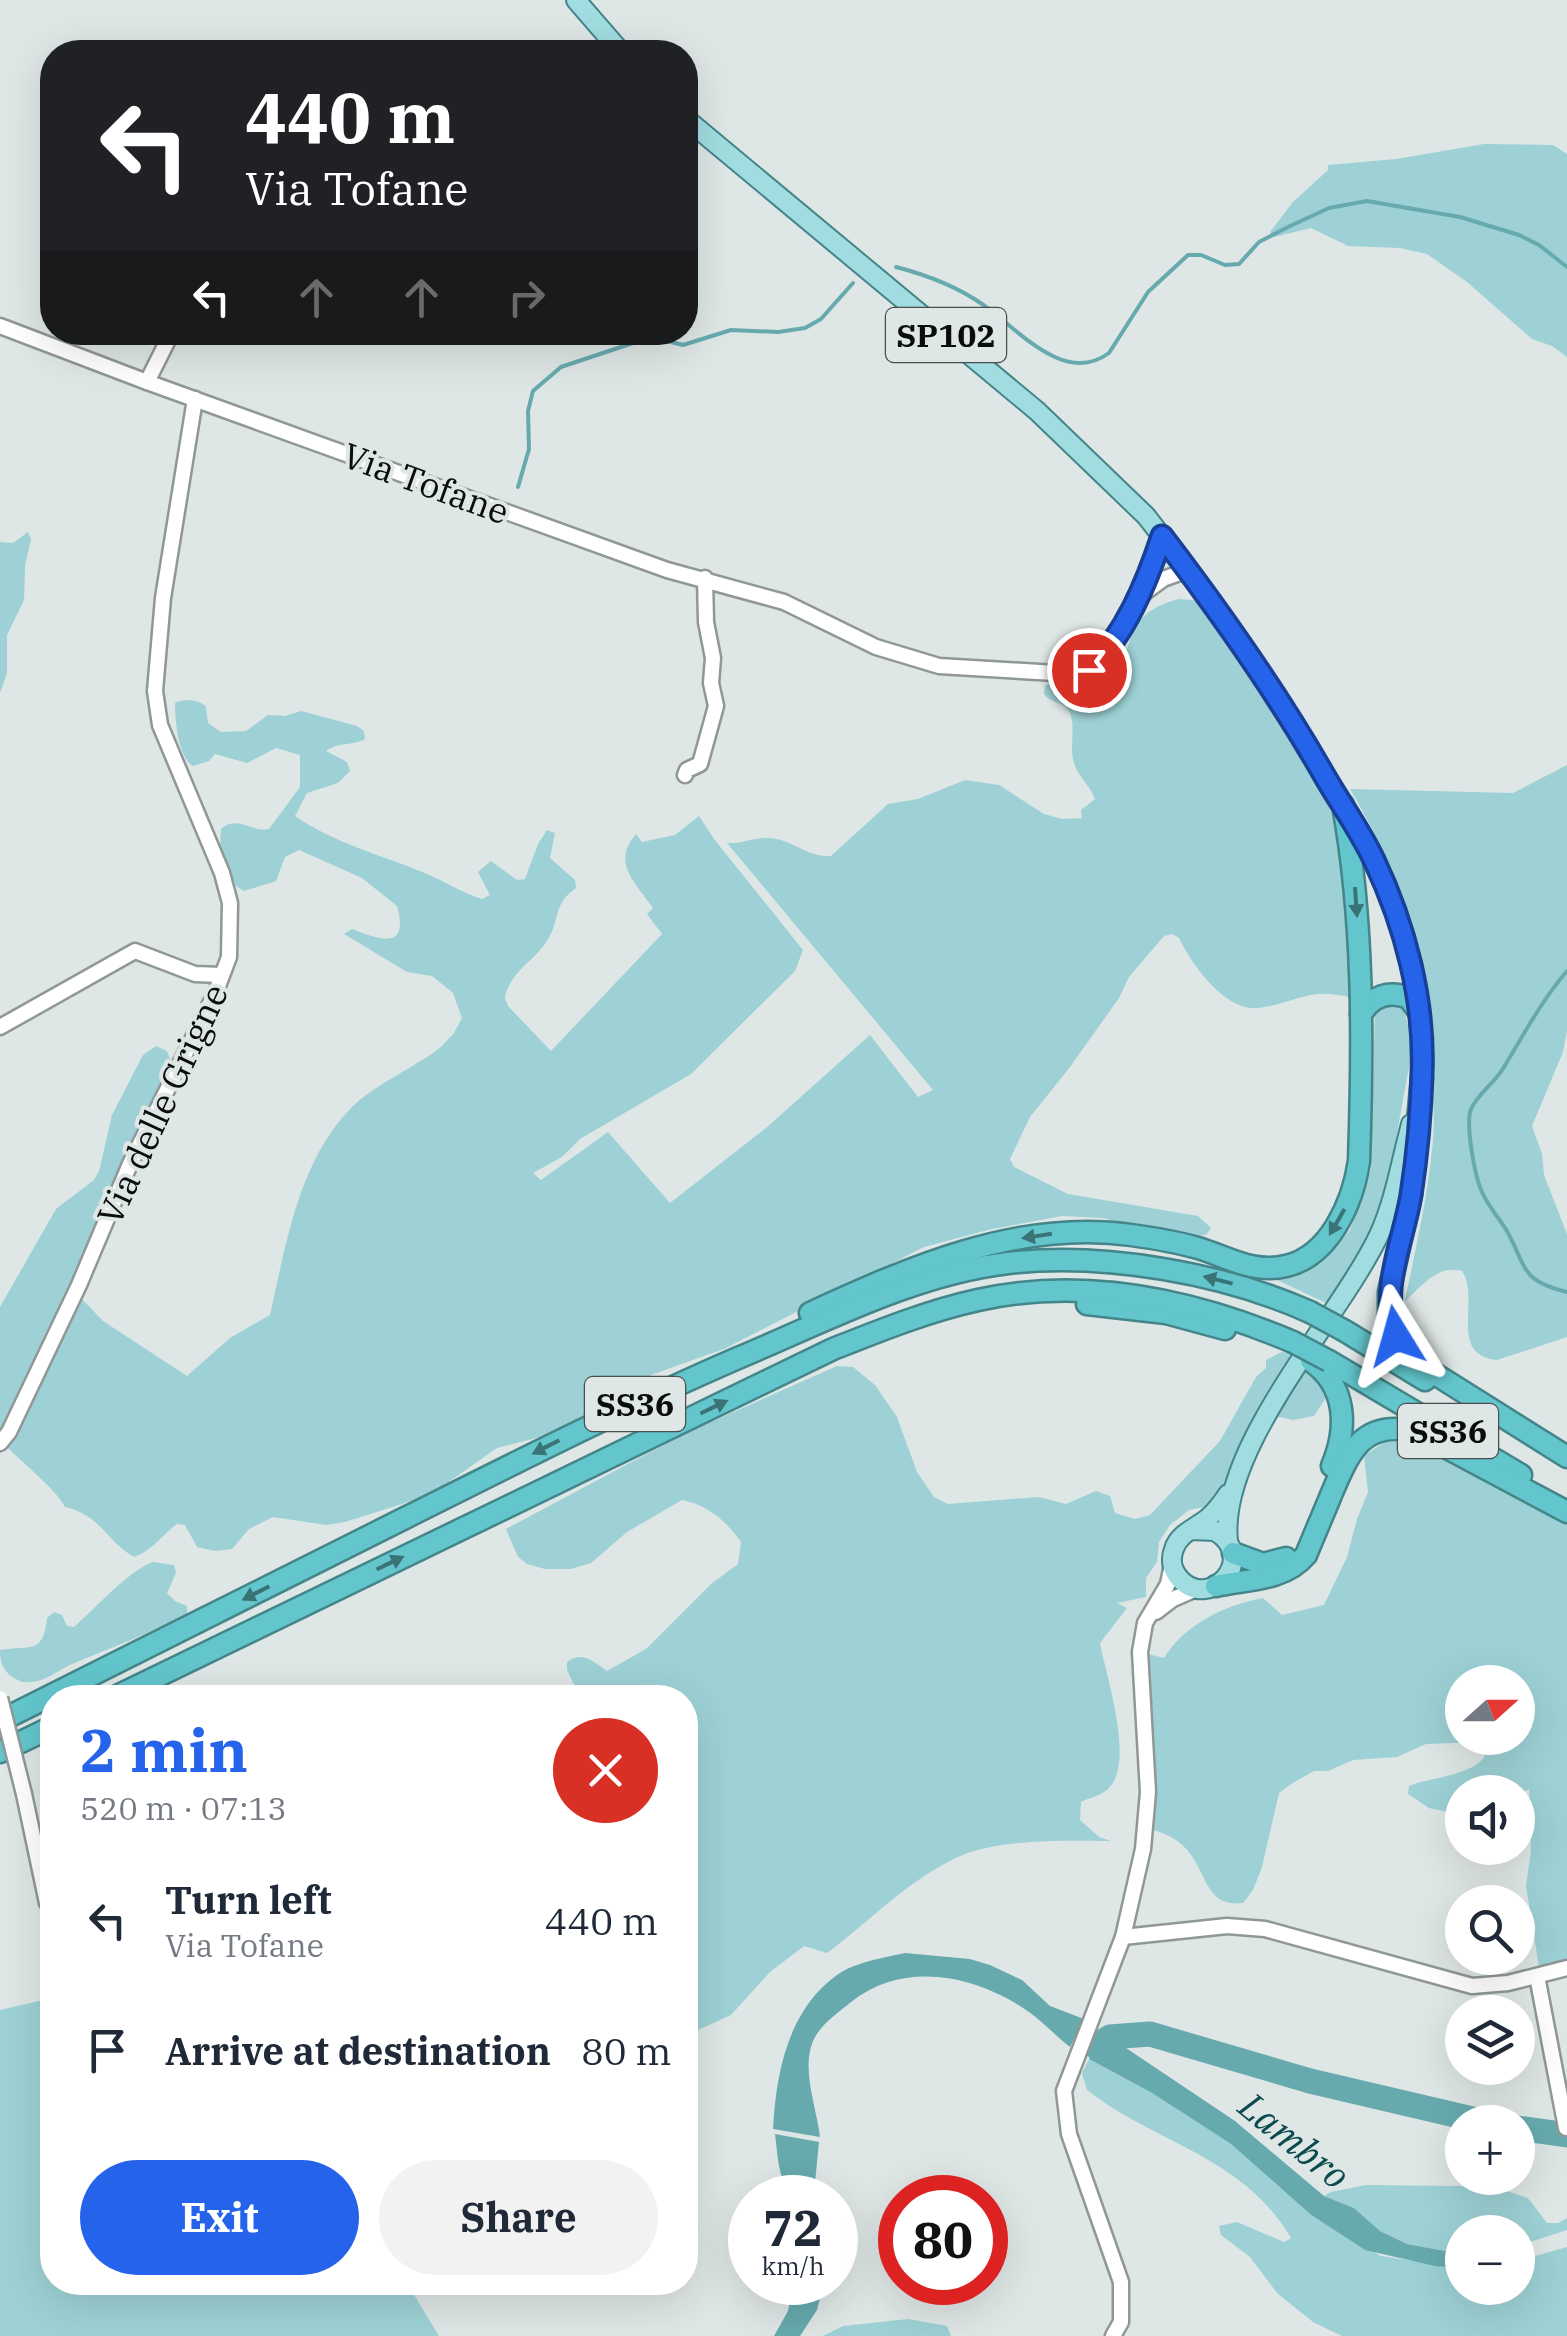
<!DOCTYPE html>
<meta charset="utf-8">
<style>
:root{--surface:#fff;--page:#f2f2f3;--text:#1f2937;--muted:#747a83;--accent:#2563eb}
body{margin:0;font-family:"IBM Plex Serif",serif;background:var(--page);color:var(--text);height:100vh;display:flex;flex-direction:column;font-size:38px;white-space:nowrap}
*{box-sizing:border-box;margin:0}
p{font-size:32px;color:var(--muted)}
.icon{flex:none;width:55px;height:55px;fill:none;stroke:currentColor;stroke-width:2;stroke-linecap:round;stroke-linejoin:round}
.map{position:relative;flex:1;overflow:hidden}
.drawer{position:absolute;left:40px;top:1685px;width:658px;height:610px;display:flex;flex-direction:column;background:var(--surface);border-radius:40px;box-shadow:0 10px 40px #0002}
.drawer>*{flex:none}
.banner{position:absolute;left:40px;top:40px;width:658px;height:305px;border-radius:40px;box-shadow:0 10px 40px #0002;background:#202124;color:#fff;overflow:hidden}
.needle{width:65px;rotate:69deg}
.fabs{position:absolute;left:1445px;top:1665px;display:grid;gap:20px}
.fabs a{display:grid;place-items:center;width:90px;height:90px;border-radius:50%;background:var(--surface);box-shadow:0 10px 40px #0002;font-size:50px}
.speed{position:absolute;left:728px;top:2175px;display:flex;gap:20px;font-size:50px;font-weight:700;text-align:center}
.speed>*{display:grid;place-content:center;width:130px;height:130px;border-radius:50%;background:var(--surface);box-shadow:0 10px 40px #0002;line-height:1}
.speed small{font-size:25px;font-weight:400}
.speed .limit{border:15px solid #d22;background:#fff;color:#111}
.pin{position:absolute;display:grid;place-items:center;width:85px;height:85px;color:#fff;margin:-42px;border:5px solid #fff;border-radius:50%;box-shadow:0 2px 10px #0007}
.me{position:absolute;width:110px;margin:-55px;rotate:352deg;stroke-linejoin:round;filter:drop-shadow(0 0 8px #0008)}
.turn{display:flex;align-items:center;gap:35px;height:210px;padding:0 40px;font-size:45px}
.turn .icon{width:130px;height:130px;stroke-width:2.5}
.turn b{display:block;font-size:70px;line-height:85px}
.lanes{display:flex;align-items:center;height:95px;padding:0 40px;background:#0003;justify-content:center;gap:50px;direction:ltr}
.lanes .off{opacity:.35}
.round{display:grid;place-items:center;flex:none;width:105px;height:105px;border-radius:52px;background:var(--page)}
.summary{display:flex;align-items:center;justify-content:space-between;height:170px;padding:0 40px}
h1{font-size:60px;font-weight:700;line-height:75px;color:var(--accent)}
.action{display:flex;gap:20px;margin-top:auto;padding:20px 40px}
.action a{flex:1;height:115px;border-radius:60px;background:var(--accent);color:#fff;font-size:40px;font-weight:700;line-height:115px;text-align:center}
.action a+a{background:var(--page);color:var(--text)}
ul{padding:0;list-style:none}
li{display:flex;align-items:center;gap:30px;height:130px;padding:0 40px}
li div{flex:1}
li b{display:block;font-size:38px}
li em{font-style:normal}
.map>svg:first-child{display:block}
</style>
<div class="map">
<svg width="1567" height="2336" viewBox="0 0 1567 2336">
<rect width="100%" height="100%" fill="#dfe6e6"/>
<!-- green -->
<g fill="#9dd1d5" fill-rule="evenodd">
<polygon points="1484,144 1553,145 1567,154 1567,357 1552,346 1532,339 1467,282 1427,254 1400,248 1348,246 1311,228 1274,237 1270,232 1293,202 1328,170 1328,165 1396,159"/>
<polygon points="28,532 31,539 25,566 24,600 7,635 7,673 0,693 0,542 13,543"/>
<path d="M 1179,599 L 1202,601 L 1306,758 L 1327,799 L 1340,841 L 1350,929 L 1352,998 C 1309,986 1296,1003 1259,1008 C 1225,1012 1192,965 1179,938 L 1172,934 L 1164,936 L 1129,977 L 1119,998 L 1070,1067 L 1030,1117 L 1010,1159 L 1014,1167 L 1068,1194 L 1198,1216 L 1211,1228 L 1206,1235 L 1180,1237 L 1128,1227 L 1104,1218 L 1062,1216 L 992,1229 L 924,1247 L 724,1349 L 651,1375 L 585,1420 L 544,1436 L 497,1448 L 430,1495 L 345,1522 L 326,1525 L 273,1517 L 249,1529 L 232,1549 L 215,1551 L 197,1547 L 185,1525 L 177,1524 C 161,1536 153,1550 134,1557 C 106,1541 101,1515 65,1507 C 56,1489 19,1460 2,1442 L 0,1445 L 0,1307 L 56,1209 L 94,1180 L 99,1171 L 112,1115 L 143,1055 L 156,1046 L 167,1051 L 172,1064 L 121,1172 L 76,1293 L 103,1321 L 187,1376 L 230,1338 L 270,1315 C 286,1244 299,1160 352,1107 C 378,1082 415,1068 442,1046 L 454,1033 L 462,1018 L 453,993 L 432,976 L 407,972 L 344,934 L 352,929 C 378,939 410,952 397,906 L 362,878 L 299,850 L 285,857 L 276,881 L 244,891 L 236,886 L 220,846 L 221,829 C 238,814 251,833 269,829 L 300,787 L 300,755 L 276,748 L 247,763 L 215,754 L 209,761 L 193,766 C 178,757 175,720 175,703 C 185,698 196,699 206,706 L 208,723 L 221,732 L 246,731 L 268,715 L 285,716 L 301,711 L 357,726 L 364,731 L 365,739 C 353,746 337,742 326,751 L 347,762 L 350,771 L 338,783 L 307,793 L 295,816 C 334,843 381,855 425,873 C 444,881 462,893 482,899 L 490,895 L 478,872 L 491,861 L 517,880 L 525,879 L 538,844 L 547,830 L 555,833 L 550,858 L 575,880 L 576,888 C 552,905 561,919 547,941 C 534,961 509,973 505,998 L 508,1006 L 551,1051 L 662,934 L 647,914 L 653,908 C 635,882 611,863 636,834 L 642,842 L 675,835 L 699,816 L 714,839 L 803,950 L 795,971 L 691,1074 L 580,1139 L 562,1157 L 533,1173 L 541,1180 L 608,1132 L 670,1203 L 766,1128 L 870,1035 L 918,1097 L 933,1090 L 727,843 C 741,844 755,837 768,838 C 791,838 807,858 831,856 L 888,804 L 918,799 L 965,780 L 999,785 L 1044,814 L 1062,819 L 1082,818 L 1081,810 L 1095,799 C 1090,785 1078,777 1074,763 C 1069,747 1076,728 1070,713 C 1065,701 1051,704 1044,694 L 1045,686 C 1066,673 1097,684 1120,663 C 1125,658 1127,650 1129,643 C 1137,616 1153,606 1179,599 Z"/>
<path d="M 1567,765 L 1567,1031 L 1563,1052 L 1532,1126 L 1542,1154 L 1544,1175 L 1567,1234 L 1567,1337 L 1497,1360 C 1447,1355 1481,1299 1462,1271 C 1438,1264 1422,1286 1405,1301 C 1415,1251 1427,1200 1432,1150 C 1436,1119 1432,1089 1431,1058 C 1428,960 1400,874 1350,789 L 1513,793 Z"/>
<polygon points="1392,1004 1403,1006 1413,1045 1388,1183 1372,1233 1328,1304 1273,1278 1320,1264 1350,1230 1361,1202 1371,1170 1375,1010"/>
<path d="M 1282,1352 L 1296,1355 L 1327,1383 L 1326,1398 L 1314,1416 L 1293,1420 L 1263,1413 L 1247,1448 L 1219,1493 L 1209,1506 L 1189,1510 L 1170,1525 L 1159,1542 L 1157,1562 L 1146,1578 L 1146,1597 L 1117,1603 L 1127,1608 L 1100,1643 C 1106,1676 1135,1761 1109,1788 C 1103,1795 1089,1798 1081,1802 L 1080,1820 L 1099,1837 L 1111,1841 C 1066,1841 1000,1838 958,1857 C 908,1880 870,1921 827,1953 L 804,1946 L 770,1972 L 731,2015 L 685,2036 L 685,1698 L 580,1697 L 567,1670 L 567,1662 C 582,1650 594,1662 607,1671 L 646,1649 L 711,1584 L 738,1564 L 741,1542 C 725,1520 708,1505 682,1500 L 627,1532 L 591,1563 L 571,1569 L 545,1569 L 527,1564 L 518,1557 L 506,1529 L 684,1434 L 837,1366 L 853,1367 L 875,1385 L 897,1417 L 917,1472 L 934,1497 L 948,1504 L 1039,1497 L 1066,1504 L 1096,1491 L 1110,1496 L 1115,1513 L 1135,1519 L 1150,1515 L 1220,1441 L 1256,1377 L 1266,1368 L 1266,1360 Z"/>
<path d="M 1410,1435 L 1567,1515 L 1567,1960 L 1539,1967 L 1526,1886 L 1531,1851 L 1529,1789 L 1518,1795 L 1518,1792 L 1462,1792 L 1462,1815 L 1429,1808 L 1408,1794 L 1409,1786 C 1431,1776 1496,1774 1485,1742 L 1426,1744 L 1397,1757 L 1353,1760 L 1328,1771 L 1314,1771 L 1291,1784 L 1279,1793 L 1262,1867 L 1253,1890 L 1243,1903 C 1206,1908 1207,1873 1188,1851 C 1177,1837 1162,1833 1145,1827 L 1140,1652 L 1164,1658 C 1185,1624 1225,1605 1263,1598 L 1282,1615 L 1324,1605 L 1347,1557 L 1357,1519 L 1368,1492 L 1364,1456 L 1390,1438 ZM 1462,1682 L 1518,1682 L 1518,1738 L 1462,1738 Z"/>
<path d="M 153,1562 L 174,1565 L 176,1573 L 167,1593 L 175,1601 L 187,1606 L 187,1614 C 150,1633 111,1648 72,1664 C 54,1672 44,1684 22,1682 C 6,1675 0,1667 0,1650 C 31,1645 43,1655 47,1618 L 54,1612 L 62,1615 L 67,1626 L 74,1627 C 96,1608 128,1571 153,1562 Z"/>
<polygon points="52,1998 52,2282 407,2283 439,2336 0,2336 0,2010"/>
<path d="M 1089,2059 L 1152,2093 L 1231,2144 L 1310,2214 L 1381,2256 L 1462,2268 L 1462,2288 L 1518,2288 L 1518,2261 L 1567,2247 L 1567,2336 L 1342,2336 L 1313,2322 L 1277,2293 L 1250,2257 L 1221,2235 L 1219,2226 L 1237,2222 L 1284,2242 L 1291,2238 C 1243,2156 1156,2144 1087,2090 L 1082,2073 Z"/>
<polygon points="1366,2185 1460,2186 1507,2191 1528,2198 1547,2223 1558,2223 1567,2218 1567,2230 1518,2246 1518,2232 1462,2232 1462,2254 1407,2244 1380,2231 1354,2208 1324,2196 1331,2192"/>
<polygon points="908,2319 947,2326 951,2336 823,2336 843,2326"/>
</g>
<!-- water -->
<g fill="#67aaae">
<path d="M 905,1953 L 970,1959 L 990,1965 L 1022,1980 L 1050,2006 L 1084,2019 L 1070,2047 C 1056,2036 1043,2022 1029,2012 C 978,1976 905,1959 851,2002 C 837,2014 816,2027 811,2047 C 803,2074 817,2110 820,2137 L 773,2129 C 776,2073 788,2010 837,1975 C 855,1962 883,1958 905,1953 Z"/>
<polygon points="1103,2029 1120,2044 1235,2121 1324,2196 1354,2208 1380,2231 1407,2244 1462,2254 1462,2268 1435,2266 1365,2250 1310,2214 1231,2144 1152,2093 1089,2059"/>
<path d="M 775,2134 L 819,2142 L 815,2183 L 817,2197 L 793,2197 C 778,2179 778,2158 775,2134 Z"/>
<polygon points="793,2283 824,2283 817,2310 800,2336 774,2336 788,2311"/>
</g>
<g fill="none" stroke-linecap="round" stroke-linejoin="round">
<!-- stream -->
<g stroke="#67aaae" stroke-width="4">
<path d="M 896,267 C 927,275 956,286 982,304 C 1018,329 1064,386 1109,353 L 1148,292 L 1188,255 L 1201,255 L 1225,265 L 1239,264 L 1259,242 L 1288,227 L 1329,208 L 1367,201 L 1460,217 L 1519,235 L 1539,245 L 1567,267"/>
<polyline points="518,487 529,449 528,411 533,391 561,367 639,341 659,339 683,345 731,330 778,332 805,328 821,319 853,283"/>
<path d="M 1567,971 C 1542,1000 1524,1034 1504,1067 C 1495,1083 1479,1092 1471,1109 C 1465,1124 1475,1177 1482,1192 C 1488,1206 1499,1218 1507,1231 C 1527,1268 1521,1281 1567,1292"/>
</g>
<!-- river -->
<g stroke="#67aaae" stroke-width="25">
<polyline points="1095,2046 1110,2037 1150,2034 1310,2081 1485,2122"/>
<polyline points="1518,2128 1567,2135"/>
</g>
<defs>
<g id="minor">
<path d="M 0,326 L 147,382 L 667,570 L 784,602 L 876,647 L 939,666 L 1072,674 C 1120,661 1148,579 1161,536"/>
<polyline points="147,382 172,332"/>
<polyline points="1140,596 1163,579 1188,570"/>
<polyline points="685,775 687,770 700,764 716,706 711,683 713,658 706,622 705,578"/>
<polyline points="0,1027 135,951 195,974 222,975"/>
<polyline points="0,1443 9,1432 79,1285 130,1164 215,994 229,957 230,903 222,873 160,725 155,691 163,598 195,399"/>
<polyline points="1156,1612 1173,1599 1196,1589"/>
<polyline points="24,1794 47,1903"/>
<polyline points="1123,1937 1227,1926 1265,1929 1472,1986 1508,1983 1567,1968"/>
<polyline points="1537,1976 1566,2128"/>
<polyline points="1113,2336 1121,2322 1121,2282 1069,2134 1064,2091 1123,1937 1143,1849 1148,1792 1140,1652 1145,1623 1168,1584 1172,1564"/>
</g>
<g id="major">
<polyline points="576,0 621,52"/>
<polyline points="685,118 1037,411 1146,516 1202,588 1277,696 1374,859 1405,940 1413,972 1423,1050 1420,1089"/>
<path d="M 1191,1530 L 1215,1531 C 1260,1558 1209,1613 1179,1578 C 1172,1570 1170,1559 1174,1549 C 1179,1533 1196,1528 1208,1518 C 1216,1511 1222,1503 1228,1494"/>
<path d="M 1228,1541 C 1218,1447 1339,1319 1379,1235 C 1395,1200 1401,1161 1411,1124"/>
</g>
<g id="highway">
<path d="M 1361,1014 C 1372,996 1389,990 1409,998 L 1419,1012"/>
<polyline points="1422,1078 1411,1194 1389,1292 1389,1315 1396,1335 1427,1369 1567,1457"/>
<polyline points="1087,1304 1166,1313 1225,1329"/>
<path d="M 810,1313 C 910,1267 1019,1219 1131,1235 C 1153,1238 1177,1242 1198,1248 C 1228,1257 1253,1274 1286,1266 C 1330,1256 1353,1202 1359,1161 C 1363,1042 1364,922 1343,805"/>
<polyline points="1345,1331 1425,1380"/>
<path d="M 1311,1361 C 1347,1386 1348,1428 1332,1466"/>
<polyline points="1329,1361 1521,1475"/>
<polyline points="1233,1553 1263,1564 1286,1558"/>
<path d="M 1216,1586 C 1247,1579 1284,1581 1306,1555 C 1314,1535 1323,1515 1331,1495 C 1349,1453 1362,1418 1417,1432 L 1567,1512"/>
<path d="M 113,1698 L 833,1349 C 881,1330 928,1311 978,1300 C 1086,1276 1194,1300 1293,1342"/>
<path d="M 0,1721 C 135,1653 270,1586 405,1518 C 515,1463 625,1407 738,1358 C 824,1322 914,1274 1008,1263 C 1103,1252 1223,1273 1310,1312"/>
<polyline points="0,1752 52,1727"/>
</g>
</defs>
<!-- minor casing -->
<use href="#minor" stroke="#909797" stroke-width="19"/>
<!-- major casing -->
<use href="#major" stroke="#438589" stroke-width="22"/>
<!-- highway casing -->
<use href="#highway" stroke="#438589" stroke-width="25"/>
<!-- minor -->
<use href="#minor" stroke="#fff" stroke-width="14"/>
<!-- major -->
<use href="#major" stroke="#a1dde0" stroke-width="18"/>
<!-- highway -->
<use href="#highway" stroke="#62c6cc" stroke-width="20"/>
<defs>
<polyline id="minor-bridge" points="0,1698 24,1794"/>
<g id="highway-bridge">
<polyline points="1310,1312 1345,1331"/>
<polyline points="1293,1342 1329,1361"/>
</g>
</defs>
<!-- minor-bridge casing -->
<use href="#minor-bridge" stroke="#909797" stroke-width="19" stroke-linecap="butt"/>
<!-- highway-bridge casing -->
<use href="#highway-bridge" stroke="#438589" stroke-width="25" stroke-linecap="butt"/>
<!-- minor-bridge -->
<use href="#minor-bridge" stroke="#fff" stroke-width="14"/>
<!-- highway-bridge -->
<use href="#highway-bridge" stroke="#62c6cc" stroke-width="20"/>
</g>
<!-- one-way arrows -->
<defs><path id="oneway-solid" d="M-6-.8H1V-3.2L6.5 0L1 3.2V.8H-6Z" transform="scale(2.5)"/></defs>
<g fill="#3a7376">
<use href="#oneway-solid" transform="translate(1356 902) rotate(86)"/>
<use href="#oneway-solid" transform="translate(1337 1222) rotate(120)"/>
<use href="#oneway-solid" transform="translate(1037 1236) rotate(171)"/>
<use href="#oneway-solid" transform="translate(1218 1280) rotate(-166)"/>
<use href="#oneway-solid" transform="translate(714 1407) rotate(-26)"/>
<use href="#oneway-solid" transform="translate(546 1447) rotate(153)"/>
<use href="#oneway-solid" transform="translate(390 1563) rotate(-26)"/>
<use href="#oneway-solid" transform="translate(256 1593) rotate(153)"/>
</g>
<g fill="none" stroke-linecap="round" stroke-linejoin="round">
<defs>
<path id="route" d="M 1089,670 C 1126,633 1146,584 1162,536 C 1220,612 1276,691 1324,775 C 1340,803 1360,830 1374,860 C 1405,925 1425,1001 1422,1073 C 1421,1113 1417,1156 1411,1195 C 1403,1243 1380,1287 1396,1336"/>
</defs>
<!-- route casing -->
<use href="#route" stroke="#184099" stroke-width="25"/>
<!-- route -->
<use href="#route" stroke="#2563eb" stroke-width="18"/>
</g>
<g text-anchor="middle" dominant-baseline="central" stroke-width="8" stroke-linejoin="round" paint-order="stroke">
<!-- shield labels -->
<g fill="#dfe6e6" stroke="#4a4e4e" stroke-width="2.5">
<rect x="886" y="308" width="120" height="54" rx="8"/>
<rect x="585" y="1377" width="100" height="54" rx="8"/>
<rect x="1398" y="1404" width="100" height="54" rx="8"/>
</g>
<g font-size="32" font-weight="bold" fill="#0a0d0d">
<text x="946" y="335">SP102</text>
<text x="635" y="1404">SS36</text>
<text x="1448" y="1431">SS36</text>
</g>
<!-- street labels -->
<g font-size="35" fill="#0a0d0d" stroke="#dfe6e6">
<text transform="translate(426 483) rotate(20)">Via Tofane</text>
<text transform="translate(162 1104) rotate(-65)">Via delle Grigne</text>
</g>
<!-- water labels -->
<g font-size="38" font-style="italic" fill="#0b4a4d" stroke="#dfe6e6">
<text transform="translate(1295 2140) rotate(39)">Lambro</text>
</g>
</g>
</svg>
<div class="fabs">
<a><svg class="needle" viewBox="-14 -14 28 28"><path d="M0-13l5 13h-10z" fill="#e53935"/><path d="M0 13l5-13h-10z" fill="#747a83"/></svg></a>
<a><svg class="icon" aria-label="sound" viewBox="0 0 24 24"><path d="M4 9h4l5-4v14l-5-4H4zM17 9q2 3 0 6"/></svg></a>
<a><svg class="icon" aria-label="search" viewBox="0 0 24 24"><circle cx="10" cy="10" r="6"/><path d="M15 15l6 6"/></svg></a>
<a><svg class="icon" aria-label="layers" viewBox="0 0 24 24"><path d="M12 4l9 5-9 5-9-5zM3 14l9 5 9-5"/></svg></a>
<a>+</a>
<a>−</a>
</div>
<div class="speed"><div>72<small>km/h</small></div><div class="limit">80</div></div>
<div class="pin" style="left:1089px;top:670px;background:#d93025"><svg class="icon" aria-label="arrive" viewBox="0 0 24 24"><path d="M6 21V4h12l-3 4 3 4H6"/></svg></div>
<svg class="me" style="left:1396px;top:1336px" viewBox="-20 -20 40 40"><path d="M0-17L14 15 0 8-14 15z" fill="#2563eb" stroke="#fff" stroke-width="4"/></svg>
<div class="banner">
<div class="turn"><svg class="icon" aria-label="left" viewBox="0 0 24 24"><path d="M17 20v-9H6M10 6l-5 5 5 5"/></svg><div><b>440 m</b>Via Tofane</div></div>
<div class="lanes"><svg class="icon" aria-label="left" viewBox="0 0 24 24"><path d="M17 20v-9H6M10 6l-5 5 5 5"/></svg><svg class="icon off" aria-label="ahead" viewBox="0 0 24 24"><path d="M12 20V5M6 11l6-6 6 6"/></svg><svg class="icon off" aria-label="ahead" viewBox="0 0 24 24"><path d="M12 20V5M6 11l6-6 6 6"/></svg><svg class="icon off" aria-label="right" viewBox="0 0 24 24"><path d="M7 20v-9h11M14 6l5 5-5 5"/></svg></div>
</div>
<section class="drawer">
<div class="summary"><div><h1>2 min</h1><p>520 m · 07:13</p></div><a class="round" style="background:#d93025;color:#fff"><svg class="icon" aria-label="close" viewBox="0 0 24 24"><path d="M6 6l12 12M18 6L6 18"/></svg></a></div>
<ul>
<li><svg class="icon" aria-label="left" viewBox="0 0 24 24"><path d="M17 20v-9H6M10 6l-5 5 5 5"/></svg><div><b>Turn left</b><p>Via Tofane</p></div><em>440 m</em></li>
<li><svg class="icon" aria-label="arrive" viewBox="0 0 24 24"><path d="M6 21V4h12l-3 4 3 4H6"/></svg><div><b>Arrive at destination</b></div><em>80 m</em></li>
</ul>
<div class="action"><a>Exit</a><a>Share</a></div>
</section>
</div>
